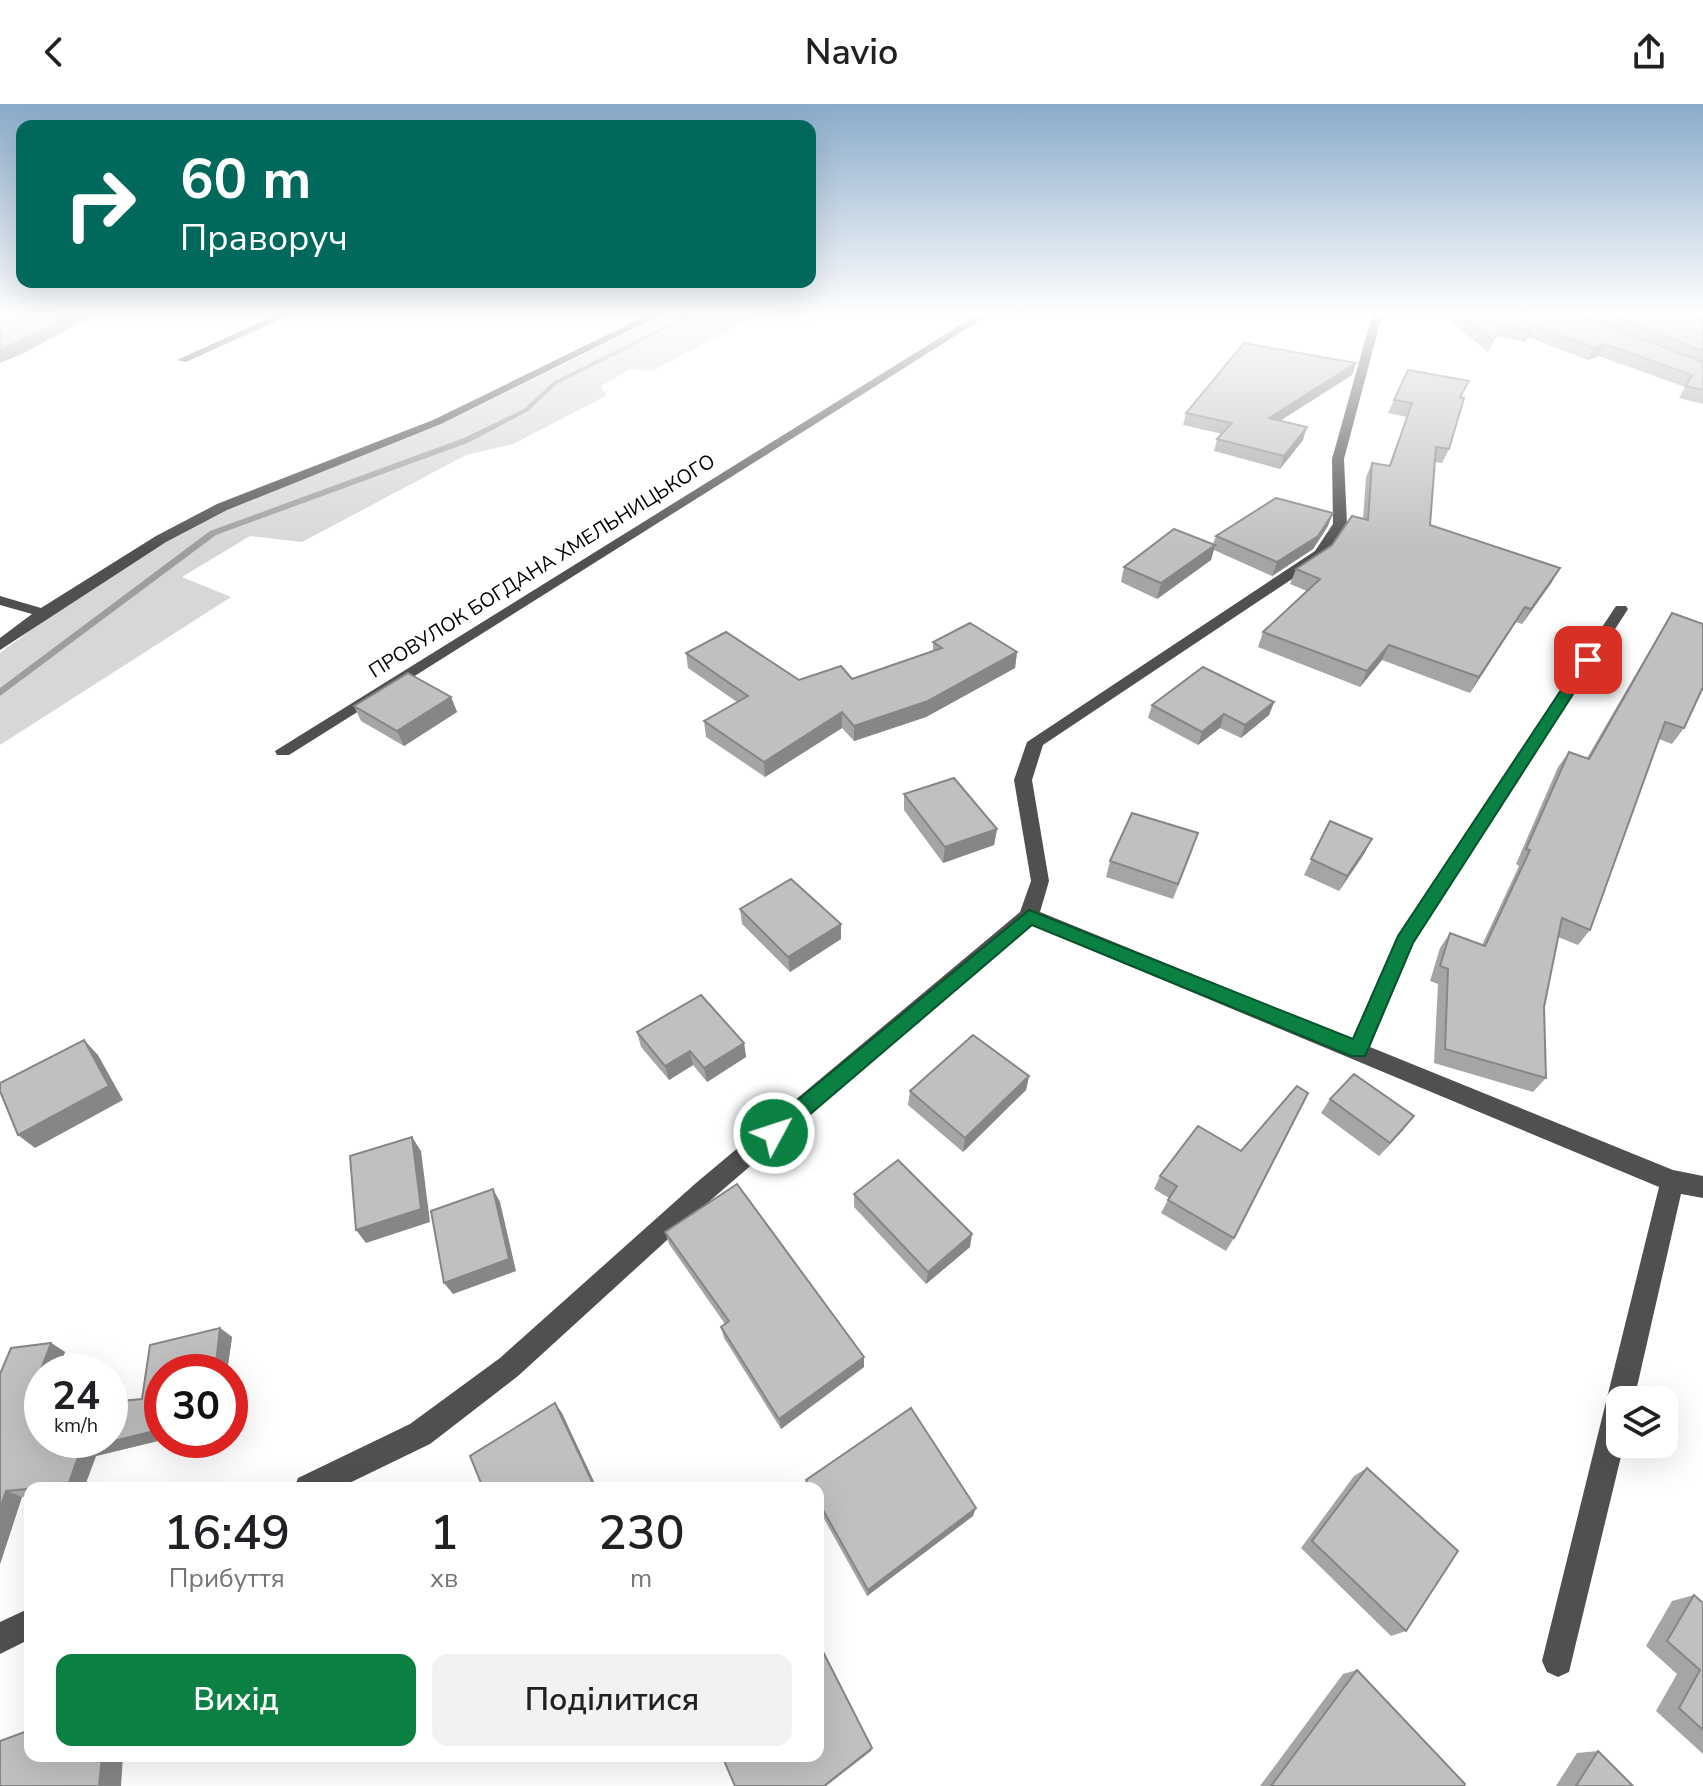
<!DOCTYPE html>
<html lang="uk">
<meta charset="utf-8">
<style>
:root{--surface:#fff;--page:#f2f2f2;--text:#202124;--muted:#757577;--accent:#0b8043}
body{margin:0;font-family:"Nunito Sans",sans-serif;background:var(--page);color:var(--text);height:100vh;display:flex;flex-direction:column;font-size:30px;white-space:nowrap}
*{box-sizing:border-box;margin:0}
p{font-size:26px;color:var(--muted)}
.icon{flex:none;width:44px;height:44px;fill:none;stroke:currentColor;stroke-width:2;stroke-linecap:round;stroke-linejoin:round}
.map{position:relative;flex:1;overflow:hidden}
.sheet{position:absolute;left:24px;top:1378px;width:800px;height:280px;display:flex;flex-direction:column;background:var(--surface);border-radius:16px;box-shadow:0 8px 32px #0002}
.sheet>*{flex:none}
.guide{position:absolute;left:16px;top:16px;width:800px;height:168px;border-radius:16px;box-shadow:0 8px 32px #0002;background:#00695c;color:#fff;overflow:hidden}
.tools{position:absolute;left:1606px;top:1282px;display:grid;gap:16px}
.tools a{display:grid;place-items:center;width:72px;height:72px;border-radius:16px;background:var(--surface);box-shadow:0 8px 32px #0002;font-size:40px}
.speed{position:absolute;left:24px;top:1250px;display:flex;gap:16px;font-size:40px;font-weight:700;text-align:center}
.speed>*{display:grid;place-content:center;width:104px;height:104px;border-radius:50%;background:var(--surface);box-shadow:0 8px 32px #0002;line-height:1}
.speed small{font-size:20px;font-weight:400}
.speed .limit{border:12px solid #d22;background:#fff;color:#111}
.pin{position:absolute;display:grid;place-items:center;width:68px;height:68px;color:#fff;margin:-34px;border-radius:16px;box-shadow:0 4px 12px #0006}
.me{position:absolute;width:88px;margin:-44px;rotate:50deg;stroke-linejoin:round;filter:drop-shadow(0 0 6px #0008)}
.turn{display:flex;align-items:center;gap:28px;height:168px;padding:0 32px;font-size:36px}
.turn .icon{width:104px;height:104px;stroke-width:2.5}
.turn b{display:block;font-size:56px;line-height:68px}
.eta{display:flex;justify-content:space-evenly;align-items:center;height:136px;text-align:center}
.eta b{font-size:48px;font-weight:600;line-height:56px}
.button{display:flex;gap:16px;margin-top:auto;padding:16px 32px}
.button a{flex:1;height:92px;border-radius:16px;background:var(--accent);color:#fff;font-size:32px;font-weight:600;line-height:92px;text-align:center}
.button a+a{background:var(--page);color:var(--text)}
header{display:flex;justify-content:space-between;align-items:center;height:104px;padding:0 32px;background:var(--surface);font-size:36px;font-weight:600}
.map>svg:first-child{display:block}
</style>
<header><svg class="icon" aria-label="back" viewBox="0 0 24 24"><path d="M15 5l-7 7 7 7"/></svg>Navio<svg class="icon" aria-label="share" viewBox="0 0 24 24"><path d="M12 15V3M7 8l5-5 5 5M5 13v7h14v-7"/></svg></header>
<div class="map">
<svg width="1703" height="1682" viewBox="0 0 1703 1682">
<rect width="100%" height="100%" fill="#fff"/>
<!-- green -->
<polygon fill="#d7d7d7" points="667,210 761,210 652,267 630,265 601,282 606,292 513,340 466,351 302,438 250,432 182,473 231,493 0,641 0,549 51,511 167,436 225,405 441,320"/>
<g fill="none" stroke-linecap="round" stroke-linejoin="round">
<!-- stream -->
<polygon fill="#9e9e9e" fill-rule="evenodd" points="688,210 696,210 557,280 528,307 470,338 216,431 0,592 0,584 210,427 464,334 524,305 553,278"/>
<!-- minor -->
<g fill="#505050" fill-rule="evenodd">
<polygon points="278,210 292,210 186,258 177,256"/>
<polygon points="650,210 663,210 441,320 227,406 166,438 0,546 0,534 32,510 0,501 0,492 41,504 156,432 217,400 433,316"/>
<polygon points="978,210 990,210 289,651 277,651 275,647"/>
<polygon points="1376,210 1386,210 1380,219 1344,355 1347,420 1325,453 1043,641 1032,676 1049,777 1040,808 1352,935 1398,831 1616,502 1626,502 1628,505 1414,838 1370,943 1673,1066 1703,1072 1703,1094 1681,1090 1634,1296 1620,1296 1620,1340 1624,1340 1569,1568 1558,1573 1547,1568 1542,1557 1659,1083 1031,821 712,1095 518,1272 430,1340 339,1384 294,1384 298,1374 410,1320 500,1254 696,1079 1020,808 1031,777 1014,676 1027,638 1315,447 1333,420 1332,355 1370,219"/>
<polygon points="30,1504 30,1535 0,1550 0,1518"/>
</g>
</g>
<!-- wall -->
<g fill="#a5a5a5">
<polygon points="1441,210 1689,210 1703,215 1703,300 1679,294 1685,283 1599,252 1588,256 1529,233 1524,238 1497,232 1488,248"/>
<polygon points="1356,259 1352,271 1280,317 1303,336 1280,365 1214,347 1217,335 1222,330 1183,321 1186,309"/>
<polygon points="1462,293 1449,345 1442,359 1435,358 1430,421 1552,478 1522,520 1516,518 1470,589 1382,556 1360,583 1258,543 1263,528 1307,487 1290,480 1296,465 1332,441 1363,415 1366,373 1372,359 1389,361 1407,313 1388,309 1394,296"/>
<polygon points="1328,422 1313,445 1272,472 1214,446 1211,456 1157,495 1121,478 1124,463 1213,440 1216,432"/>
<polygon points="1672,509 1703,520 1703,585 1684,624 1672,640 1659,635 1590,826 1578,841 1558,833 1544,903 1546,974 1533,988 1434,959 1438,880 1430,877 1440,844 1450,829 1482,841 1519,762 1516,760 1558,663 1569,648 1587,654 1662,525"/>
<polygon points="933,538 1017,548 1015,564 926,613 854,637 842,624 765,673 706,633 704,617 737,598 688,564 686,549 799,576 852,575 933,547"/>
<polygon points="451,593 457,608 404,642 361,617 354,602"/>
<polygon points="1274,598 1269,611 1241,634 1220,624 1198,641 1148,614 1152,601"/>
<polygon points="904,690 997,725 994,741 943,759 904,706"/>
<polygon points="1330,717 1372,735 1364,750 1339,787 1304,771"/>
<polygon points="1193,745 1173,795 1106,773 1110,757"/>
<polygon points="740,805 841,835 790,868 742,820"/>
<polygon points="637,928 744,939 746,953 707,978 693,961 669,976 641,943"/>
<polygon points="1029,972 1026,986 963,1048 908,1001 910,987"/>
<polygon points="1330,995 1403,1026 1379,1052 1321,1009"/>
<polygon points="1241,1047 1234,1134 1226,1147 1161,1109 1169,1094 1154,1085 1160,1072"/>
<polygon points="854,1090 970,1143 926,1180 854,1103"/>
<polygon points="665,1128 864,1253 864,1263 781,1325 724,1234 721,1223 725,1220 669,1140"/>
<polygon points="220,1224 232,1233 227,1268 162,1268 162,1336 96,1352 84,1384 30,1384 30,1392 22,1393 0,1460 0,1270 11,1244 51,1239 65,1248 58,1268 42,1268 42,1336 110,1336 110,1298 142,1295 150,1241"/>
<polygon points="1367,1364 1406,1527 1391,1532 1301,1444 1354,1372"/>
<polygon points="806,1376 973,1412 867,1492 818,1404 818,1384 807,1384"/>
<polygon points="1694,1491 1703,1499 1703,1650 1656,1607 1677,1570 1646,1542 1672,1497"/>
<polygon points="1357,1566 1464,1682 1260,1682 1343,1570"/>
<polygon points="1598,1647 1633,1682 1556,1682 1577,1649"/>
</g>
<!-- shaded-wall -->
<g fill="#868686">
<polygon points="72,210 96,210 22,250 0,259 0,246"/>
<polygon points="1534,221 1529,233 1524,238 1529,227"/>
<polygon points="1605,240 1599,252 1588,256 1594,244"/>
<polygon points="1356,259 1352,271 1265,326 1269,314"/>
<polygon points="1307,323 1303,336 1280,365 1284,352"/>
<polygon points="1333,409 1328,422 1313,445 1272,472 1277,458"/>
<polygon points="1215,441 1211,456 1157,495 1161,479"/>
<polygon points="1560,464 1552,478 1522,520 1531,505"/>
<polygon points="1525,503 1516,518 1470,589 1479,573"/>
<polygon points="1389,541 1382,556 1360,583 1367,567"/>
<polygon points="1017,548 1015,564 926,613 854,637 854,622"/>
<polygon points="451,593 457,608 404,642 397,627"/>
<polygon points="1274,598 1269,611 1241,634 1245,621"/>
<polygon points="842,608 842,624 765,673 764,658"/>
<polygon points="1224,610 1220,624 1198,641 1202,628"/>
<polygon points="997,725 994,741 943,759 945,743"/>
<polygon points="1372,735 1364,750 1339,787 1347,772"/>
<polygon points="841,820 841,835 790,868 788,853"/>
<polygon points="84,936 98,951 123,996 35,1044 18,1031"/>
<polygon points="744,939 746,953 707,978 704,964"/>
<polygon points="690,947 693,961 669,976 665,962"/>
<polygon points="1029,972 1026,986 963,1048 965,1034"/>
<polygon points="1414,1012 1403,1026 1379,1052 1390,1039"/>
<polygon points="412,1033 421,1047 430,1118 366,1139 356,1126"/>
<polygon points="493,1085 500,1098 516,1167 453,1190 444,1179"/>
<polygon points="972,1130 970,1143 926,1180 928,1168"/>
<polygon points="220,1224 232,1233 227,1268 215,1268"/>
<polygon points="51,1239 65,1248 58,1268 42,1268 42,1311 26,1305"/>
<polygon points="864,1253 864,1263 781,1325 779,1315"/>
<polygon points="555,1299 562,1309 597,1384 595,1384"/>
<polygon points="162,1325 162,1336 96,1352 84,1384 75,1384 68,1381 81,1345"/>
<polygon points="6,1387 22,1393 0,1460 0,1404"/>
<polygon points="976,1404 973,1412 867,1492 868,1486"/>
<polygon points="872,1644 871,1647 826,1682 824,1682"/>
<polygon points="102,1652 123,1652 121,1682 99,1682"/>
</g>
<!-- building -->
<g fill="#c0c0c0" stroke="#868686" stroke-width="2">
<polygon points="0,210 72,210 16,239 0,246"/>
<polygon points="1460,210 1577,210 1703,258 1703,286 1686,282 1692,271 1605,240 1594,244 1534,221 1529,227 1502,221 1493,236"/>
<polygon points="1608,210 1689,210 1703,215 1703,247"/>
<polygon points="1244,239 1356,259 1269,314 1307,323 1284,352 1217,335 1232,319 1186,309"/>
<polygon points="1408,266 1469,277 1460,293 1464,294 1449,345 1436,343 1430,421 1560,464 1531,505 1525,503 1479,573 1389,541 1367,567 1263,528 1320,475 1296,465 1332,441 1352,412 1368,416 1372,359 1390,362 1412,299 1394,296"/>
<polygon points="1276,394 1333,409 1318,432 1277,458 1216,432"/>
<polygon points="1174,425 1215,441 1161,479 1124,463"/>
<polygon points="1672,509 1703,520 1703,583 1684,624 1665,618 1590,826 1562,814 1544,903 1546,974 1445,945 1448,865 1440,862 1450,829 1485,842 1530,746 1526,745 1569,648 1589,655"/>
<polygon points="970,519 1017,548 928,597 854,622 842,608 764,658 704,617 748,592 686,549 726,528 799,576 841,562 852,575 942,544 933,538"/>
<polygon points="1203,563 1274,598 1245,621 1224,610 1202,628 1152,601"/>
<polygon points="408,569 451,593 397,627 354,602"/>
<polygon points="954,674 997,725 945,743 904,690"/>
<polygon points="1132,709 1198,729 1178,780 1110,757"/>
<polygon points="1330,717 1372,735 1347,772 1311,755"/>
<polygon points="791,775 841,820 788,853 740,805"/>
<polygon points="701,891 744,939 704,964 690,947 665,962 637,928"/>
<polygon points="973,931 1029,972 965,1034 910,987"/>
<polygon points="84,936 109,982 18,1031 0,987 0,979"/>
<polygon points="1354,970 1414,1012 1390,1039 1330,995"/>
<polygon points="1297,982 1308,989 1234,1134 1168,1096 1177,1082 1160,1072 1198,1022 1241,1047"/>
<polygon points="412,1033 421,1105 356,1126 350,1052"/>
<polygon points="898,1056 972,1130 928,1168 854,1090"/>
<polygon points="737,1080 864,1253 779,1315 721,1223 729,1217 665,1128"/>
<polygon points="493,1085 509,1155 444,1179 431,1107"/>
<polygon points="220,1224 215,1268 162,1268 162,1325 81,1345 68,1381 6,1387 0,1404 0,1270 11,1244 51,1239 26,1305 42,1304 42,1336 110,1336 110,1298 142,1295 150,1241"/>
<polygon points="555,1299 595,1384 483,1384 470,1352"/>
<polygon points="911,1304 976,1404 868,1486 818,1397 818,1384 811,1384 806,1376"/>
<polygon points="1367,1364 1458,1447 1406,1527 1312,1437"/>
<polygon points="1694,1491 1703,1499 1703,1626 1679,1604 1700,1566 1667,1537"/>
<polygon points="818,1538 872,1644 824,1682 735,1682 722,1652 818,1652"/>
<polygon points="1357,1566 1465,1680 1464,1682 1271,1682"/>
<polygon points="30,1626 30,1652 102,1652 99,1682 0,1682 0,1637"/>
<polygon points="1598,1647 1633,1682 1576,1682"/>
</g>
<!-- sky -->
<linearGradient id="sky" x2="0" y2="1"><stop stop-color="#8aabca"/><stop offset="0.47" stop-color="#fff"/><stop offset="1" stop-color="#fff" stop-opacity="0"/></linearGradient>
<rect width="1703" height="446" fill="url(#sky)"/>
<!-- route -->
<polygon fill="#0b8043" stroke="#07532c" stroke-width="2" points="1588,551 1595,556 1413,839 1365,952 1351,952 1032,821 781,1035 766,1035 763,1029 766,1022 1029,806 1353,935 1398,832 1581,556"/>
<g text-anchor="middle" dominant-baseline="central" stroke-width="6" stroke-linejoin="round" paint-order="stroke">
<!-- far-street labels -->
<g font-size="20" fill="#000" stroke="#fff">
<text transform="translate(542 462) rotate(-32)">ПРОВУЛОК БОГДАНА ХМЕЛЬНИЦЬКОГО</text>
</g>
</g>
</svg>
<div class="tools">
<a><svg class="icon" aria-label="layers" viewBox="0 0 24 24"><path d="M12 4l9 5-9 5-9-5zM3 14l9 5 9-5"/></svg></a>
</div>
<div class="speed"><div>24<small>km/h</small></div><div class="limit">30</div></div>
<div class="pin" style="left:1588px;top:556px;background:#d93025"><svg class="icon" aria-label="arrive" viewBox="0 0 24 24"><path d="M6 21V4h12l-3 4 3 4H6"/></svg></div>
<svg class="me" style="left:774px;top:1029px" viewBox="-20 -20 40 40"><circle r="17" fill="#0b8043" stroke="#fff" stroke-width="3"/><path d="M0-11L8 9 0 5-8 9z" fill="#fff"/></svg>
<div class="guide">
<div class="turn"><svg class="icon" aria-label="right" viewBox="0 0 24 24"><path d="M7 20v-9h11M14 6l5 5-5 5"/></svg><div><b>60 m</b>Праворуч</div></div>
</div>
<section class="sheet">
<div class="eta">
<div><b>16:49</b><p>Прибуття</p></div>
<div><b>1</b><p>хв</p></div>
<div><b>230</b><p>m</p></div>
</div>
<div class="button"><a>Вихід</a><a>Поділитися</a></div>
</section>
</div>
